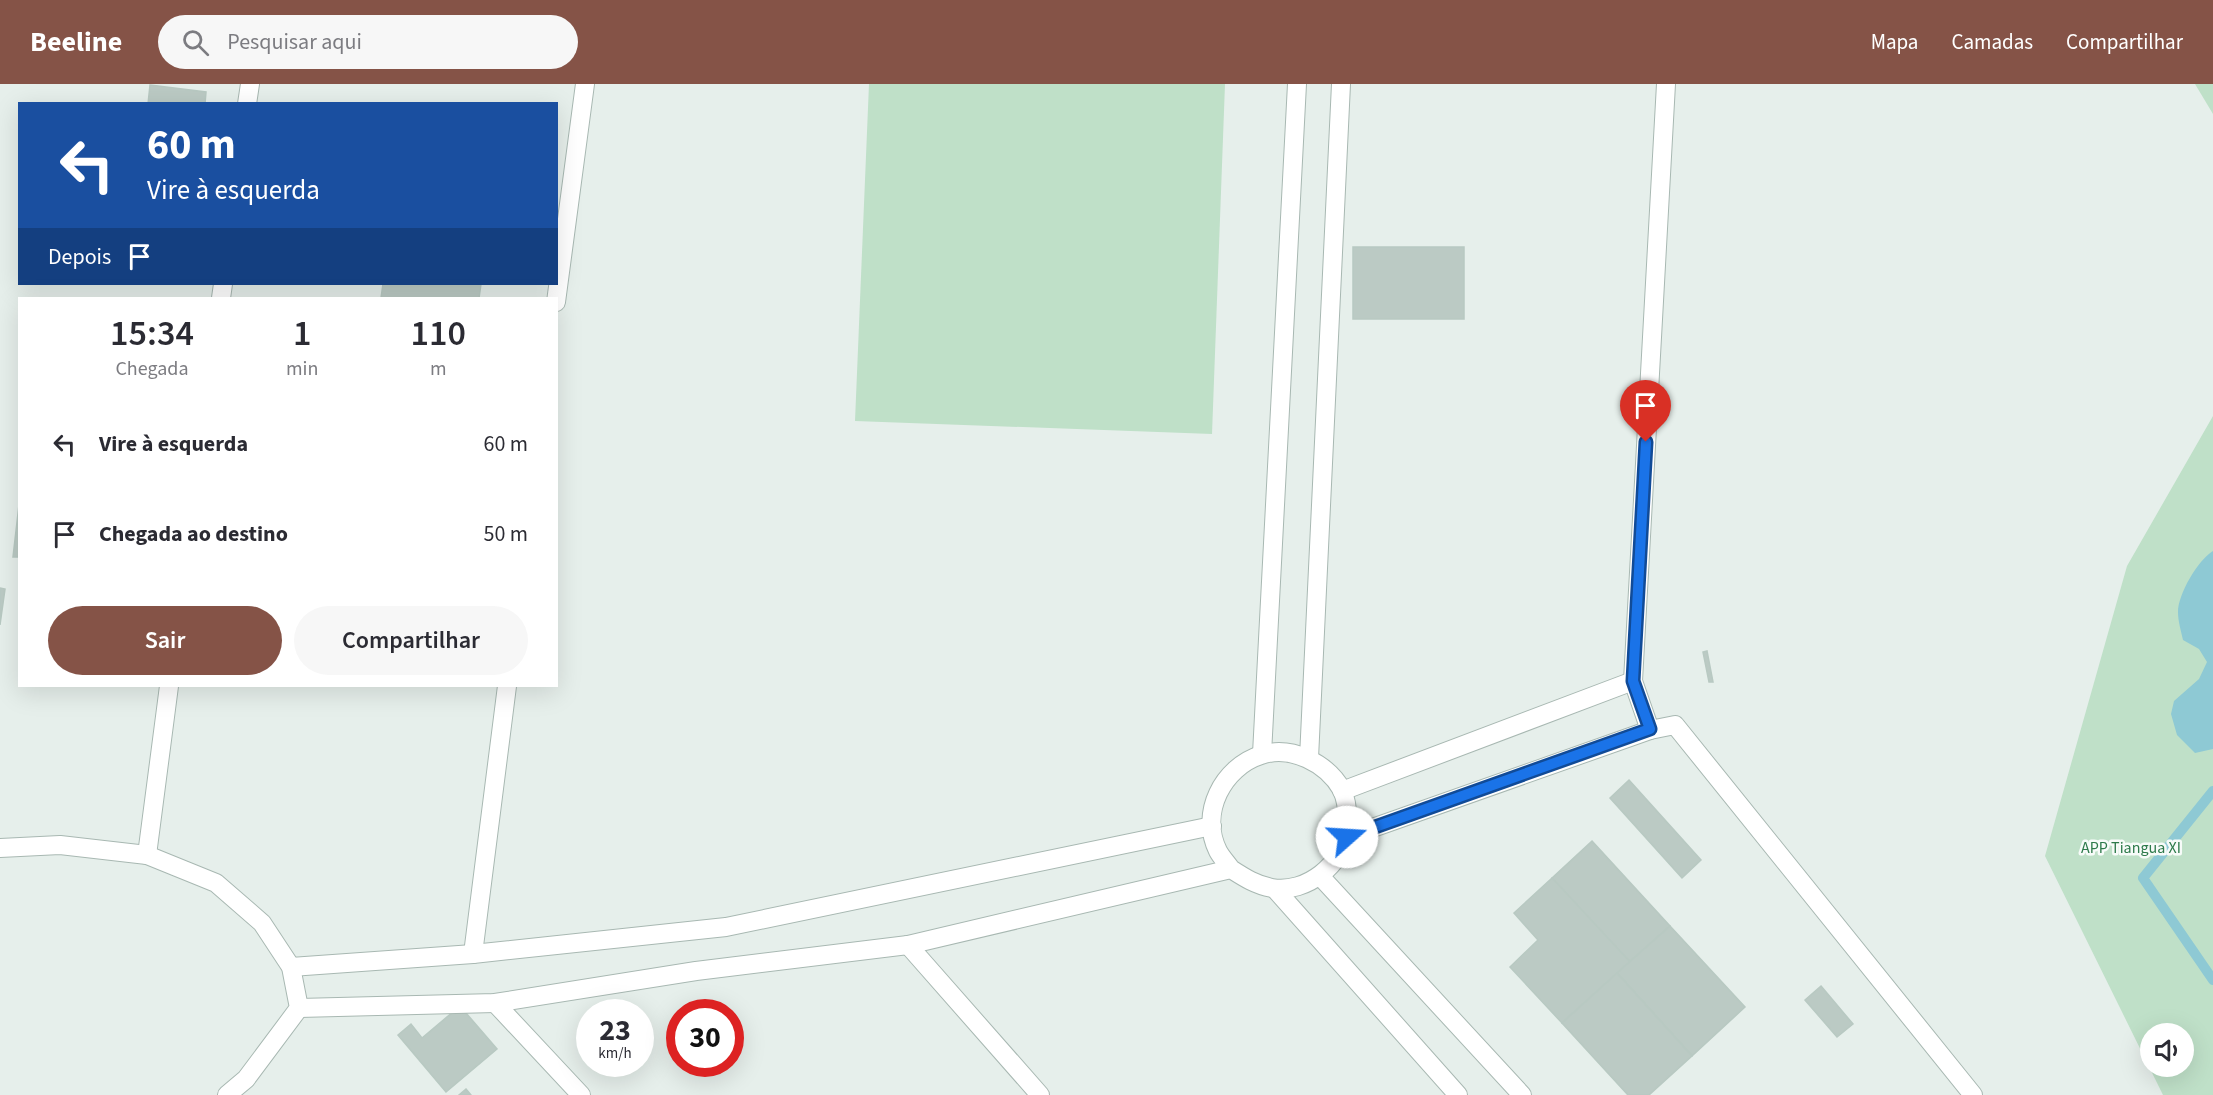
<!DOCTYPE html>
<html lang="pt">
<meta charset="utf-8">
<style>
:root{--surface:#fff;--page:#f7f7f7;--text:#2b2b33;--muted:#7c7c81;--accent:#855347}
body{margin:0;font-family:"Source Sans 3",sans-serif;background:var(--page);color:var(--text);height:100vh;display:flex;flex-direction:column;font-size:22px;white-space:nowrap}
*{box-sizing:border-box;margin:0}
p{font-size:20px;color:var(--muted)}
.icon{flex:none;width:33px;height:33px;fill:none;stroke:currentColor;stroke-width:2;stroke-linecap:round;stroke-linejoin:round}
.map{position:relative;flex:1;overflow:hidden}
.drawer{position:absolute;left:18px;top:213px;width:540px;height:390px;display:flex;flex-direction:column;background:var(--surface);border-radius:0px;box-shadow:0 6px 24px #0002}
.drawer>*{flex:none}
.guide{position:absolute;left:18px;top:18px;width:540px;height:183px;border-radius:0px;box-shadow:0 6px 24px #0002;background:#1a4fa0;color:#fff;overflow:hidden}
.controls{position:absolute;left:2140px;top:939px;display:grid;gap:12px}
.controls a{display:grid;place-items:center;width:54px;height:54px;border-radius:50%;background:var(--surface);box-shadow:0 6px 24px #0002;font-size:30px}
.speed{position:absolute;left:576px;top:915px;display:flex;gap:12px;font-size:30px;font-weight:700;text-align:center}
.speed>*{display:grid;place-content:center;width:78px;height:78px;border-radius:50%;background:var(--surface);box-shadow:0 6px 24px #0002;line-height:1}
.speed small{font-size:15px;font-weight:400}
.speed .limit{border:9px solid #d22;background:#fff;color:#111}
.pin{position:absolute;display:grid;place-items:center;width:51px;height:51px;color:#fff;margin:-62px -26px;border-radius:50% 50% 50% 0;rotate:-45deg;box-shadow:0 0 6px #0007}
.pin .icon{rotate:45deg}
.me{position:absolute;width:66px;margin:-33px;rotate:71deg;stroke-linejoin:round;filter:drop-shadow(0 0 4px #0008)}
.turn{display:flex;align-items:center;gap:21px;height:126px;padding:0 30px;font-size:27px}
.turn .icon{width:78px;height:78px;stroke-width:2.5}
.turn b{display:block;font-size:42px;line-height:51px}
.then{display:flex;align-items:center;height:57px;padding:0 30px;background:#0003;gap:12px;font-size:22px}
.eta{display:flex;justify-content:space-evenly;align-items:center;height:102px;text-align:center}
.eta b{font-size:36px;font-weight:600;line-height:42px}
.button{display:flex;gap:12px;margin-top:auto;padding:12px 30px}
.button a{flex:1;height:69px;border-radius:36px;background:var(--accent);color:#fff;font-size:24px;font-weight:600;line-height:69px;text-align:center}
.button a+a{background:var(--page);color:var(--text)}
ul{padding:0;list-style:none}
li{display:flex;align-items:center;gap:18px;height:90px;padding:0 30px}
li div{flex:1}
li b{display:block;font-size:22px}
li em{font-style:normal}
header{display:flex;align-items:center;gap:36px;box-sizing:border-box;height:84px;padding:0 30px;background:var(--accent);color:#fff}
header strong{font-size:28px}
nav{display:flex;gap:33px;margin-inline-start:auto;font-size:21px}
.search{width:420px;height:54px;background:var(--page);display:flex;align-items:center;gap:15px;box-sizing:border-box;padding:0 21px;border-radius:33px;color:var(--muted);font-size:22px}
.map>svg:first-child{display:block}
</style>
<header>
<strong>Beeline</strong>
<div class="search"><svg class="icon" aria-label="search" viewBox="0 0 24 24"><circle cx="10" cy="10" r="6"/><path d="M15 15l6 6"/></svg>Pesquisar aqui</div>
<nav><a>Mapa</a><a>Camadas</a><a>Compartilhar</a></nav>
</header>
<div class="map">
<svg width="2213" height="1011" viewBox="0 0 2213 1011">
<rect width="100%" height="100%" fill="#e6efeb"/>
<!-- green -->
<g fill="#bfe0c8" fill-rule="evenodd">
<polygon points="869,0 1225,0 1212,350 855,337"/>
<polygon points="2195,0 2213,0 2213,30"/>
<path d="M 2213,332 L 2213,1011 L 2163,1011 L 2045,772 L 2127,482 ZM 2151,950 L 2184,950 L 2184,982 L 2151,982 Z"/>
</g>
<!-- water -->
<path fill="#8ec9d4" d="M 2213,467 L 2213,665 L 2195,669 L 2177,651 L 2171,630 L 2174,617 L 2199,595 L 2207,578 L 2199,565 L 2183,556 C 2181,547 2178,537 2178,528 C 2178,510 2198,476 2213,467 Z"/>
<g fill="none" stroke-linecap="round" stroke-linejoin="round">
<!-- stream -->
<polyline stroke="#8ec9d4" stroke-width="10" points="2213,707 2143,794 2213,896"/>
</g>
<!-- building -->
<g fill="#bbcac4" stroke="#b8c9c2" stroke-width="1.5">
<polygon points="150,1 206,8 205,20 148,20"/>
<rect x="1353" y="163" width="111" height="72"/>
<polygon points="383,200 481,200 479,214 381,214"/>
<polygon points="20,412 20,473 13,473"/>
<polygon points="0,504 5,505 0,541"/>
<polygon points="1707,567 1713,598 1709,598 1703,568"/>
<polygon points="1629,696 1701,776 1682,794 1610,714"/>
<polygon points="1592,757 1670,842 1630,878 1552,794"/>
<polygon points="1552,794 1630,878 1562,939 1510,883 1538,856 1514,829"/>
<polygon points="1670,842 1745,923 1692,972 1617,889"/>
<polygon points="1617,889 1692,972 1649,1011 1628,1011 1562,939"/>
<polygon points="1821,902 1853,940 1837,953 1805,916"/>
<polygon points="460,922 497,965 446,1008 398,951 411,940 422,954"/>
<polygon points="466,1005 471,1011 459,1011"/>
</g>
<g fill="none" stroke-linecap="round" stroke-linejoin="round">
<defs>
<g id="minor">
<polyline points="1666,0 1633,597 1650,646 1675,641 1973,1011"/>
<polyline points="247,20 250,0"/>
<polyline points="221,214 223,200"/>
<polyline points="556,218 585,0"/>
<polyline points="1262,670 1297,0"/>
<polyline points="1309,674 1341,0"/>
<polyline points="1342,707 1633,597"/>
<polyline points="1347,753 1650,646"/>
<polyline points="0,764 60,761 147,771 216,799 262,839 291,883 299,924 246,995 227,1011"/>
<polyline points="147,771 169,602"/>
<polyline points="1320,792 1522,1011"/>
<polyline points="1275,805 1458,1011"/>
<polyline points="908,861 1040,1011"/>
<polyline points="473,870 507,602"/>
<polyline points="291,883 473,870 726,843 1212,742"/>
<polyline points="495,919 581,1011"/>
<path d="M 299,924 L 495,919 L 696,887 L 908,861 L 1231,785 C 1245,794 1256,801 1272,804 C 1306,810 1344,780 1347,746 C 1348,733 1348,719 1342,706 C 1327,679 1291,661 1261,671 C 1223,683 1199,729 1218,767 C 1221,773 1227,779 1231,785"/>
</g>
</defs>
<!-- minor casing -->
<use href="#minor" stroke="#a8b8b2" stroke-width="20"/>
<!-- minor -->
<use href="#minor" stroke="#fff" stroke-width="18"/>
</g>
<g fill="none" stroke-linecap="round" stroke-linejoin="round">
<defs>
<polyline id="route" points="1347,753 1650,645 1633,597 1646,358"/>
</defs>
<!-- route casing -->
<use href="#route" stroke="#114b97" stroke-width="15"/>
<!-- route -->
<use href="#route" stroke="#1a73e8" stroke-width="10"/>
</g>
<g text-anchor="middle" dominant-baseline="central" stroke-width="5" stroke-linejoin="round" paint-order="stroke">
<!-- park labels -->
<g font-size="16" fill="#2d7a4b" stroke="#f7fbf9">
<text x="2131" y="764">APP Tiangua XI</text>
</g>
</g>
</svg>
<div class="controls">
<a><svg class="icon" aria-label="sound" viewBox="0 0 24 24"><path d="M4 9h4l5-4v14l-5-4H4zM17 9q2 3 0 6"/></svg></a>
</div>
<div class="speed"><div>23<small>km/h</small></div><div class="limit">30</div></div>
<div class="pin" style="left:1646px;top:358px;background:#d93025"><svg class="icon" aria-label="arrive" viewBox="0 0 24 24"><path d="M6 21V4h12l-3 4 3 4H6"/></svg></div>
<svg class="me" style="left:1347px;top:753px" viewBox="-20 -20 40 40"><circle r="19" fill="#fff"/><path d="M0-13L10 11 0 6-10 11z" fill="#1a73e8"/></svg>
<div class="guide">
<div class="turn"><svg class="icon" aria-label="left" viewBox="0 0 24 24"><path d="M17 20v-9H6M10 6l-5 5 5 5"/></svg><div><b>60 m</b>Vire à esquerda</div></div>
<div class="then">Depois<svg class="icon" aria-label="arrive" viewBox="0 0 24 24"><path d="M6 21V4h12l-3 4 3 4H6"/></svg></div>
</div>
<section class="drawer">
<div class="eta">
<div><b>15:34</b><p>Chegada</p></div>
<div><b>1</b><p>min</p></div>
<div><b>110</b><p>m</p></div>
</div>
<ul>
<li><svg class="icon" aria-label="left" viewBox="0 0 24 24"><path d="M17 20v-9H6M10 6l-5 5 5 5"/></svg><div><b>Vire à esquerda</b></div><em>60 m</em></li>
<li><svg class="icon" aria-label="arrive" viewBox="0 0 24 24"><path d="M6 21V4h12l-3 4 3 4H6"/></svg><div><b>Chegada ao destino</b></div><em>50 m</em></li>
</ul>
<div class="button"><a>Sair</a><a>Compartilhar</a></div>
</section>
</div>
